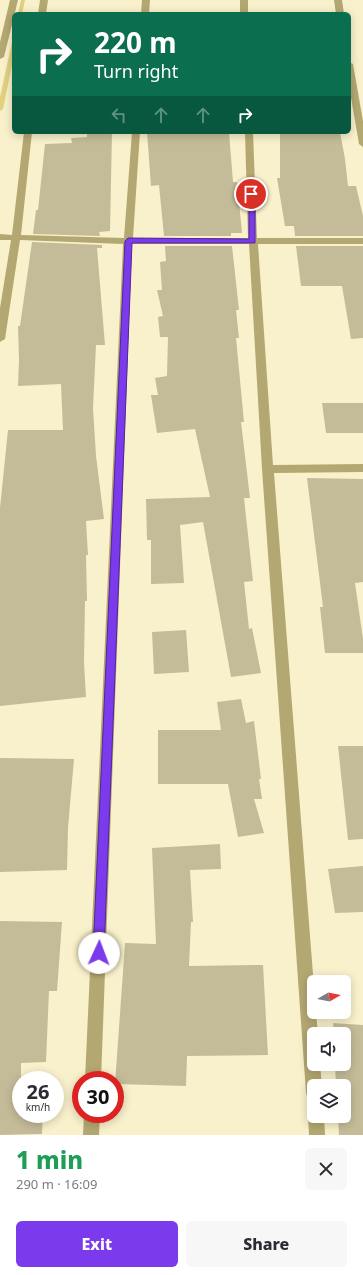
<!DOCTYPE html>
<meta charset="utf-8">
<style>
:root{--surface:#fff;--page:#f7f7f7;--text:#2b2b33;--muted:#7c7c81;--accent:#7c3aed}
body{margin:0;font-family:"Noto Sans",sans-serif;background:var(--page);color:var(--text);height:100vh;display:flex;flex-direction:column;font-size:15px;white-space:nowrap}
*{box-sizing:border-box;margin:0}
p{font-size:13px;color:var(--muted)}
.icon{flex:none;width:22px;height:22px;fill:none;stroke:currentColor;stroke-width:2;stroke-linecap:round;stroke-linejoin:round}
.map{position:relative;height:1135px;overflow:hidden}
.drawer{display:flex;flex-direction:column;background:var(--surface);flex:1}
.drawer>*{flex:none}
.banner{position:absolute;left:12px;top:12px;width:339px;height:122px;border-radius:6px;box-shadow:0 2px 10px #0003;background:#0b6e4f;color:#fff;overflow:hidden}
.needle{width:26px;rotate:81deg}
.controls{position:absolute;left:307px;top:975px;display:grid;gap:8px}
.controls a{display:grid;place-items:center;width:44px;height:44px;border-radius:6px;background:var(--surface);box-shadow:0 2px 10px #0003;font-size:20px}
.speed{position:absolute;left:12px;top:1071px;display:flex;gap:8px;font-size:20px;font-weight:700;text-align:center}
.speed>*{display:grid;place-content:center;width:52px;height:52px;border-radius:50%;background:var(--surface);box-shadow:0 2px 10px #0003;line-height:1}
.speed small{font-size:10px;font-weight:400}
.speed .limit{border:6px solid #d22;background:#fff;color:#111}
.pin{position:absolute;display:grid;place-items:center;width:34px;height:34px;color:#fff;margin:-17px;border:2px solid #fff;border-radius:50%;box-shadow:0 1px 4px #0007}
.me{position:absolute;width:44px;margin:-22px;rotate:2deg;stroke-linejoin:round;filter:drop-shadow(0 0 3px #0008)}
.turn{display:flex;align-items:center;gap:14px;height:84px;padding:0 16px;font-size:18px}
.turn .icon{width:52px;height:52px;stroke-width:2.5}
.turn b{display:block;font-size:28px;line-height:34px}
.lanes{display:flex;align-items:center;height:38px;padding:0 16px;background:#0003;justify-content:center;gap:20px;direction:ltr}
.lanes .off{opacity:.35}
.round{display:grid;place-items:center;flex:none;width:42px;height:42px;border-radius:6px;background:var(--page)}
.summary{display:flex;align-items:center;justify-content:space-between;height:68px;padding:0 16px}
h1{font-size:24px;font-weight:800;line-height:30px;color:#1e9e55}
.primary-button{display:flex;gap:8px;margin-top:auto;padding:8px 16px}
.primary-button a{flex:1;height:46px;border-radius:6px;background:var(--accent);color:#fff;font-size:16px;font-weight:800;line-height:46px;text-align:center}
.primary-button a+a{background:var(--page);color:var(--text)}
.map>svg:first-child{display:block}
</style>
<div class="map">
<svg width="363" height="1135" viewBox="0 0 363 1135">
<rect width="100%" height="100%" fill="#f9f1cb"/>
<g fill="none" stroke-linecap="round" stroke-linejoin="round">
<!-- stream -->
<g fill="#e2d081" fill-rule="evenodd">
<polygon points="21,0 25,0 22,14 18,14"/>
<polygon points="12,42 14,42 14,55 3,109 0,111 0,97"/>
</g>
</g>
<!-- building -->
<g fill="#c4bc98">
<polygon points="87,132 112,132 110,231 99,232 100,236 33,234 36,210 38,210 45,144 72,143 71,138 87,137"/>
<polygon points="147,132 229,132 233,182 237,182 242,233 231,233 231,236 164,236 159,185 151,186"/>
<polygon points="280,132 340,132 345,159 348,186 356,186 363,216 363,236 295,236 294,226 285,226 277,178 280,178"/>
<polygon points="32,242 102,245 102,248 97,248 105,345 96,345 93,408 96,456 104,519 86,521 88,555 86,555 87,601 85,601 84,663 86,697 0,706 0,508 8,430 63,430 61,384 18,386 19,360 18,326 20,326"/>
<polygon points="165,246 232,246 239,310 236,310 239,338 236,338 244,422 241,422 250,498 244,498 253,581 244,582 249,629 252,628 261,673 231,677 203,522 180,525 184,583 151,584 151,540 147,540 146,499 210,497 195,429 157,433 151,395 158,395 155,378 167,376 168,337 160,337 158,317 163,316 157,290 162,290 160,262 166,261"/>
<polygon points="296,246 363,246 363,338 351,339 342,286 301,286"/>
<polygon points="322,403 363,403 363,433 326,433"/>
<polygon points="307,478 363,479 363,582 355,583 363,639 363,653 325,653 320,607 323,607"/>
<polygon points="186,630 189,672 154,674 152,632"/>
<polygon points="241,699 246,723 254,721 261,779 259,779 262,799 254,799 264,833 238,837 228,784 158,784 158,730 221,730 217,702"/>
<polygon points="338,746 363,746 363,839 348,840"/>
<polygon points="0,758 74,759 68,828 67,870 0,872"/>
<polygon points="220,844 221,869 190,870 193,922 191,922 189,966 263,965 268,1055 187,1056 186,1086 115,1084 125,943 156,944 152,848"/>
<polygon points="363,866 363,912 335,913 328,869"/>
<polygon points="0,921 62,922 57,991 49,991 46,1062 21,1063 21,1114 43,1114 42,1134 0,1135"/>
<polygon points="333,1023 363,1025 363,1135 339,1135 338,1116 344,1116 344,1086 336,1086 335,1064 344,1064 344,1034 334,1034"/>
</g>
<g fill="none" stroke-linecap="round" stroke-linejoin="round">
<!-- minor -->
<g fill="#b4a872" fill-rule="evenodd">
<polygon points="10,0 18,0 4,57 0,59 0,42"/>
<polygon points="40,0 48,0 46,14 38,14"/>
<polygon points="142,0 150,0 149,14 141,14"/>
<rect x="240" y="0" width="8" height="14"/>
<polygon points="334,0 342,0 344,14 336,14"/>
<polygon points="349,62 353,64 363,121 363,147 359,144 349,86"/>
<polygon points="24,132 32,132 21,235 124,238 132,132 140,132 133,238 248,238 245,132 253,132 257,238 363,238 363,244 258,244 273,465 363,464 363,472 274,473 314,987 314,1012 316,1012 318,1034 314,1034 314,1064 320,1064 322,1086 314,1086 314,1101 308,1099 306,1093 262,469 249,244 132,244 101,1080 85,1080 123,244 20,240 5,339 0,342 0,308 11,240 0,240 0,234 12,235"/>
<polygon points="314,1108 314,1116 324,1116 325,1135 309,1135 308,1116 310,1110"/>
<polygon points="84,1114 100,1114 99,1135 83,1135"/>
</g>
</g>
<!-- route -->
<polygon fill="#7c3aed" stroke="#51269a" points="249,193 255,194 255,243 132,243 104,953 103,957 99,959 94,957 93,953 125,241 128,238 249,239"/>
</svg>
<div class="controls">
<a><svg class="needle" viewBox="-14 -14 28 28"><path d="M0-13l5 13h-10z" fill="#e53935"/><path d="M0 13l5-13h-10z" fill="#7c7c81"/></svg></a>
<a><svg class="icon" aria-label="sound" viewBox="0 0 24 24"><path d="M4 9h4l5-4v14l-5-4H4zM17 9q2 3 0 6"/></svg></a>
<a><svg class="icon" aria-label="layers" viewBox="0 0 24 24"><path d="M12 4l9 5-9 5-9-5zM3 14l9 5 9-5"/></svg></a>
</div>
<div class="speed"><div>26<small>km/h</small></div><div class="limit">30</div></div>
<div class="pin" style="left:251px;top:194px;background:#d93025"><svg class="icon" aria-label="arrive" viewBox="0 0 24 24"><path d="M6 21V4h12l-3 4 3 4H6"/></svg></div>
<svg class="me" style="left:99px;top:953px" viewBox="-20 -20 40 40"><circle r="19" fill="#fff"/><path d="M0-13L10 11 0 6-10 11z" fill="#7c3aed"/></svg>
<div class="banner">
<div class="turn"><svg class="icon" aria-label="right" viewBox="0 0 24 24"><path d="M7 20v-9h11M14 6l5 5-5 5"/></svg><div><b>220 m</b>Turn right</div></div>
<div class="lanes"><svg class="icon off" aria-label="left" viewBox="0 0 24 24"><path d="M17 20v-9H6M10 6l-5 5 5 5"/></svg><svg class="icon off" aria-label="ahead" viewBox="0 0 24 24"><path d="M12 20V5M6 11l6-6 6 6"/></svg><svg class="icon off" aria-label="ahead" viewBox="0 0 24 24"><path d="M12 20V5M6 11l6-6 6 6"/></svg><svg class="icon" aria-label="right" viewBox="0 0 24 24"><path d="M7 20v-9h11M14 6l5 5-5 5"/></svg></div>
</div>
</div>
<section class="drawer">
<div class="summary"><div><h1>1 min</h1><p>290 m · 16:09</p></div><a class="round"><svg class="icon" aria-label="close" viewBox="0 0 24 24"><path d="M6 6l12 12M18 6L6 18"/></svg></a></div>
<div class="primary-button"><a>Exit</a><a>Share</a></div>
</section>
